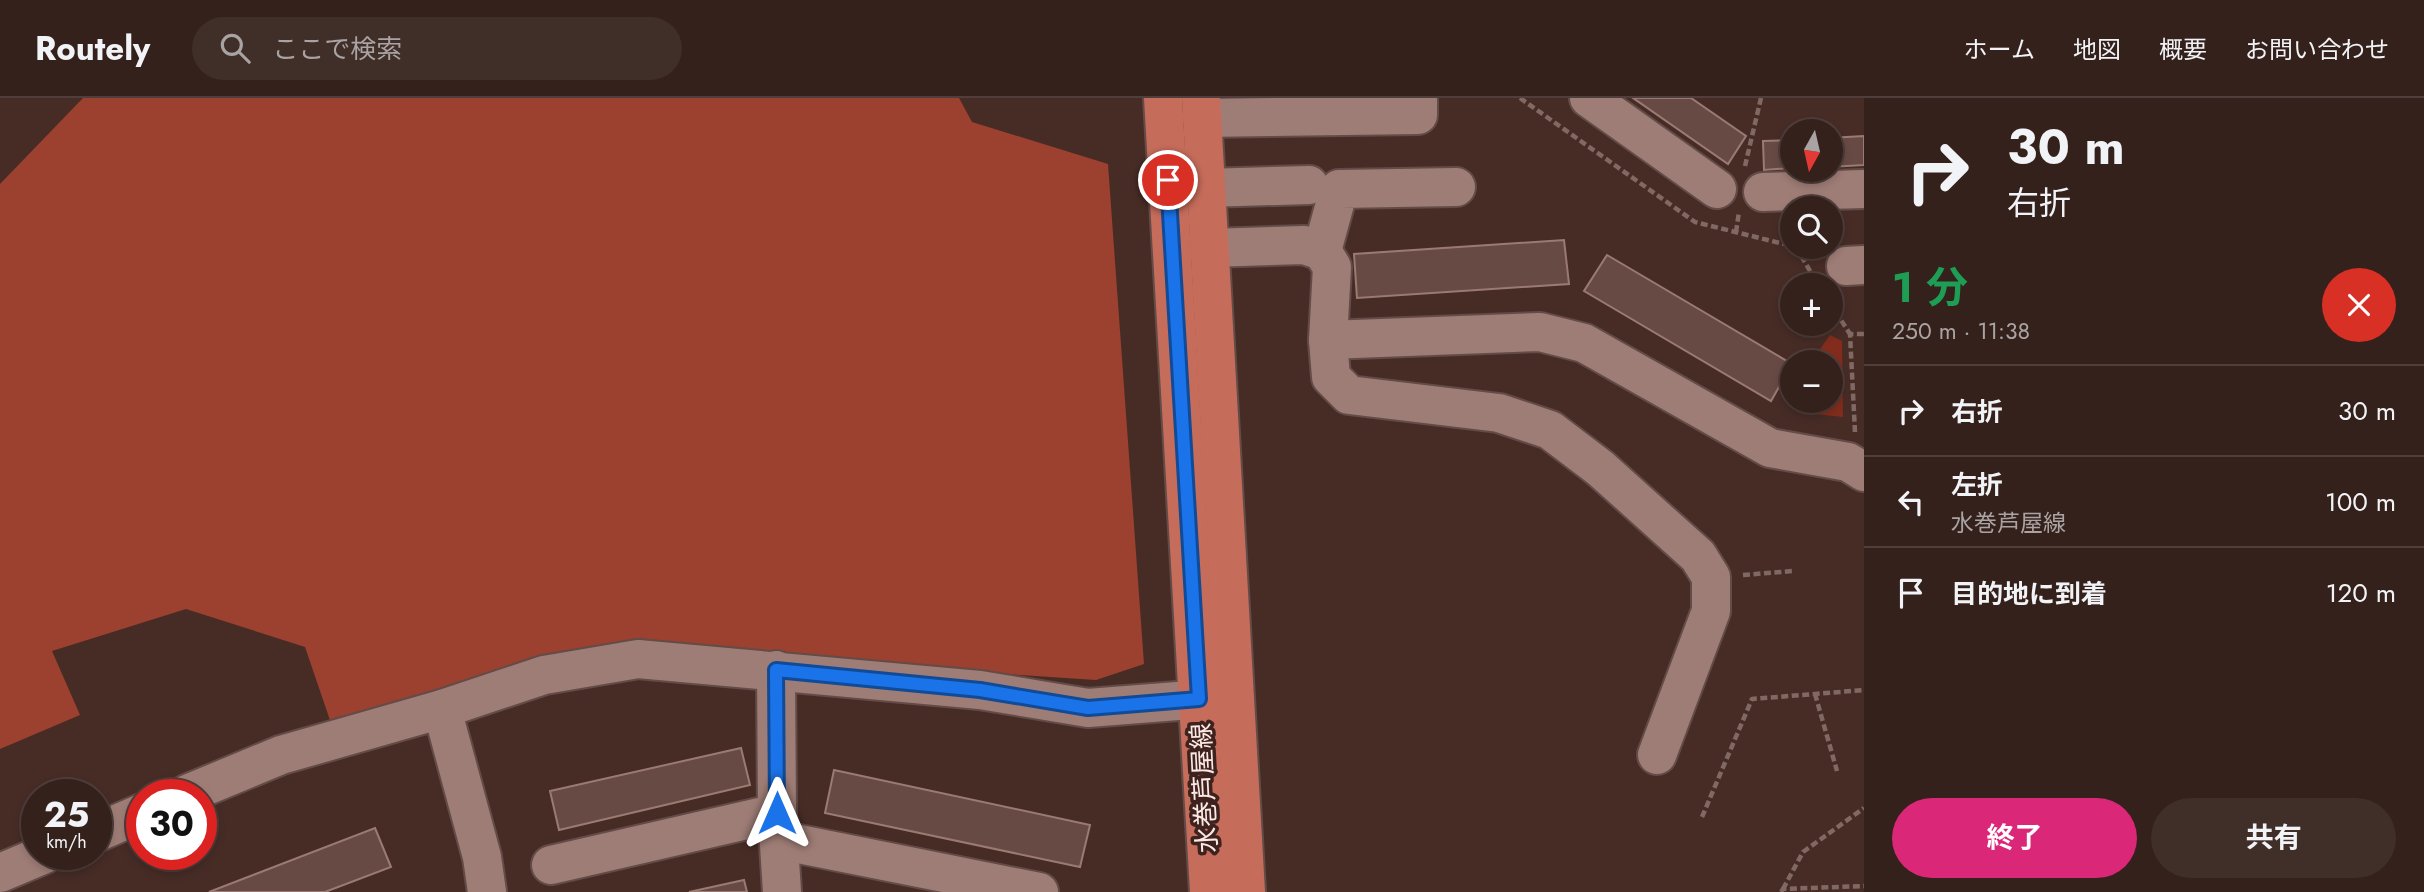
<!DOCTYPE html>
<html lang="ja">
<meta charset="utf-8">
<style>
:root{--surface:#35211c;--page:#402e29;--text:#f1f3f6;--muted:#aaa3a3;--line:#4f3e3b;--accent:#db2777}
body{margin:0;font-family:Jost,"Noto Sans JP",sans-serif;background:var(--page);color:var(--text);height:100vh;display:flex;flex-direction:column;font-size:26px;white-space:nowrap}
*{box-sizing:border-box;margin:0}
p{font-size:23px;color:var(--muted)}
.icon{flex:none;width:38px;height:38px;fill:none;stroke:currentColor;stroke-width:2;stroke-linecap:round;stroke-linejoin:round}
.map{position:relative;flex:1;overflow:hidden}
.side{display:flex;flex-direction:column;background:var(--surface);width:560px}
.side>*{flex:none}
.guide{background:#35211c;color:var(--text);overflow:hidden}
.needle{width:46px;rotate:188deg}
.buttons{position:absolute;left:1780px;top:21px;display:grid;gap:14px}
.buttons a{display:grid;place-items:center;width:63px;height:63px;border-radius:50%;background:var(--surface);box-shadow:0 4px 10px #0003,0 0 0 2px var(--line);font-size:35px}
.speed{position:absolute;left:21px;top:681px;display:flex;gap:14px;font-size:35px;font-weight:700;text-align:center}
.speed>*{display:grid;place-content:center;width:91px;height:91px;border-radius:50%;background:var(--surface);box-shadow:0 4px 10px #0003,0 0 0 2px var(--line);line-height:1}
.speed small{font-size:18px;font-weight:400}
.speed .limit{border:10px solid #d22;background:#fff;color:#111}
.pin{position:absolute;display:grid;place-items:center;width:60px;height:60px;color:#fff;margin:-30px;border:4px solid #fff;border-radius:50%;box-shadow:0 2px 7px #0007}
.me{position:absolute;width:77px;margin:-38px;rotate:0deg;stroke-linejoin:round;filter:drop-shadow(0 0 5px #0008)}
.turn{display:flex;align-items:center;gap:24px;height:147px;padding:0 28px;font-size:32px}
.turn .icon{width:91px;height:91px;stroke-width:2.5}
.turn b{display:block;font-size:49px;line-height:60px}
.round{display:grid;place-items:center;flex:none;width:74px;height:74px;border-radius:37px;background:var(--page)}
.summary{display:flex;align-items:center;justify-content:space-between;height:119px;padding:0 28px}
h1{font-size:42px;font-weight:700;line-height:52px;color:#1e9e55}
.action{display:flex;gap:14px;margin-top:auto;padding:14px 28px}
.action a{flex:1;height:80px;border-radius:42px;background:var(--accent);color:#fff;font-size:28px;font-weight:700;line-height:80px;text-align:center}
.action a+a{background:var(--page);color:var(--text)}
ul{padding:0;list-style:none}
li{display:flex;align-items:center;gap:21px;height:91px;padding:0 28px;border-top:2px solid var(--line)}
li div{flex:1}
li b{display:block;font-size:26px}
li em{font-style:normal}
header{display:flex;align-items:center;gap:42px;box-sizing:border-box;height:98px;padding:0 35px;background:var(--surface);border-bottom:2px solid var(--line)}
header strong{font-size:33px}
nav{display:flex;gap:38px;margin-inline-start:auto;font-size:24px}
.search{width:490px;height:63px;background:var(--page);display:flex;align-items:center;gap:18px;box-sizing:border-box;padding:0 24px;border-radius:38px;color:var(--muted);font-size:26px}
main{display:flex;flex:1;min-height:0}
.map>svg:first-child{display:block}
</style>
<header>
<strong>Routely</strong>
<div class="search"><svg class="icon" aria-label="search" viewBox="0 0 24 24"><circle cx="10" cy="10" r="6"/><path d="M15 15l6 6"/></svg>ここで検索</div>
<nav><a>ホーム</a><a>地図</a><a>概要</a><a>お問い合わせ</a></nav>
</header>
<main>
<div class="map">
<svg width="1864" height="794" viewBox="0 0 1864 794">
<rect width="100%" height="100%" fill="#472c26"/>
<!-- green -->
<polygon fill="#822c1d" points="1830,237 1842,243 1843,319 1814,316 1784,302 1792,291 1792,303 1830,303 1830,264 1811,264"/>
<!-- forest -->
<polygon fill="#9c402f" points="83,0 959,0 972,24 1108,66 1144,566 1096,582 747,559 333,631 305,549 186,511 52,553 80,617 0,651 0,86"/>
<!-- building -->
<g fill="#684a44" stroke="#9b7a73" stroke-width="2">
<polygon points="1633,0 1691,0 1746,38 1728,66"/>
<polygon points="1864,38 1864,67 1830,69 1830,40"/>
<polygon points="1792,42 1792,70 1764,72 1763,43"/>
<polygon points="1564,142 1569,186 1357,200 1354,156"/>
<polygon points="1607,157 1792,266 1771,303 1584,193"/>
<polygon points="741,650 750,687 559,732 550,693"/>
<polygon points="834,672 1090,727 1080,769 825,715"/>
<polygon points="375,730 391,769 325,794 209,794"/>
<polygon points="744,782 747,794 689,794"/>
</g>
<g fill="none" stroke-linecap="round" stroke-linejoin="round">
<defs>
<g id="minor">
<polyline points="1589,0 1717,91"/>
<polyline points="1202,20 1418,17 1418,0"/>
<polyline points="1205,90 1309,87"/>
<polyline points="1763,94 1864,91"/>
<polyline points="1209,150 1304,147 1322,153 1332,169 1328,242 1331,279 1349,297 1499,315 1550,332 1600,370 1698,458 1711,479 1711,513 1657,657"/>
<polyline points="1322,153 1339,91 1456,89"/>
<polyline points="1846,168 1864,167"/>
<polyline points="1328,242 1540,234 1584,245 1770,350 1848,364 1864,374"/>
<polyline points="776,572 777,715 782,794"/>
<polyline points="442,611 482,759 487,794"/>
<polyline points="187,696 281,657 442,611 544,577 638,561 980,592 1088,610 1229,599"/>
<polyline points="96,735 142,715"/>
<polyline points="779,742 1039,794"/>
<polyline points="551,767 777,715"/>
<polyline points="0,775 45,756"/>
</g>
<g id="major">
<polyline points="1163,0 1209,794"/>
<polyline points="1201,0 1246,794"/>
</g>
</defs>
<!-- minor casing -->
<use href="#minor" stroke="#634b47" stroke-width="42"/>
<!-- major casing -->
<use href="#major" stroke="#634b47" stroke-width="42"/>
<!-- path -->
<g stroke="#816963" stroke-width="4.5" stroke-dasharray="7 3.5" stroke-linecap="butt">
<polyline points="1520,0 1695,124 1792,148"/>
<polyline points="1745,68 1761,0"/>
<polyline points="1736,134 1739,114"/>
<polyline points="1796,149 1813,178"/>
<polyline points="1830,205 1850,236"/>
<polyline points="1855,334 1850,236 1864,236"/>
<polyline points="1743,477 1793,473"/>
<polyline points="1815,596 1837,673"/>
<polyline points="1702,719 1752,601 1864,592"/>
<polyline points="1783,791 1803,754 1864,710"/>
<polyline points="1781,794 1783,791 1864,788"/>
</g>
<!-- minor -->
<use href="#minor" stroke="#9e7d76" stroke-width="38"/>
<!-- major -->
<use href="#major" stroke="#c66c5b" stroke-width="38"/>
</g>
<g fill="none" stroke-linecap="round" stroke-linejoin="round">
<defs>
<polyline id="route" points="777,715 776,572 980,592 1088,610 1199,601 1168,82"/>
</defs>
<!-- route casing -->
<use href="#route" stroke="#114b97" stroke-width="18"/>
<!-- route -->
<use href="#route" stroke="#1a73e8" stroke-width="12"/>
</g>
<g text-anchor="middle" dominant-baseline="central" stroke-width="7" stroke-linejoin="round" paint-order="stroke">
<!-- street labels -->
<g font-size="26" fill="#fce9e5" stroke="#3d221d">
<text transform="translate(1204 690) rotate(-93)">水巻芦屋線</text>
</g>
</g>
</svg>
<div class="buttons">
<a><svg class="needle" viewBox="-14 -14 28 28"><path d="M0-13l5 13h-10z" fill="#e53935"/><path d="M0 13l5-13h-10z" fill="#aaa3a3"/></svg></a>
<a><svg class="icon" aria-label="search" viewBox="0 0 24 24"><circle cx="10" cy="10" r="6"/><path d="M15 15l6 6"/></svg></a>
<a>+</a>
<a>−</a>
</div>
<div class="speed"><div>25<small>km/h</small></div><div class="limit">30</div></div>
<div class="pin" style="left:1168px;top:82px;background:#d93025"><svg class="icon" aria-label="arrive" viewBox="0 0 24 24"><path d="M6 21V4h12l-3 4 3 4H6"/></svg></div>
<svg class="me" style="left:777px;top:715px" viewBox="-20 -20 40 40"><path d="M0-17L14 15 0 8-14 15z" fill="#1a73e8" stroke="#fff" stroke-width="4"/></svg>
</div>
<section class="side">
<div class="guide">
<div class="turn"><svg class="icon" aria-label="right" viewBox="0 0 24 24"><path d="M7 20v-9h11M14 6l5 5-5 5"/></svg><div><b>30 m</b>右折</div></div>
</div>
<div class="summary"><div><h1>1 分</h1><p>250 m · 11:38</p></div><a class="round" style="background:#d93025;color:#fff"><svg class="icon" aria-label="close" viewBox="0 0 24 24"><path d="M6 6l12 12M18 6L6 18"/></svg></a></div>
<ul>
<li><svg class="icon" aria-label="right" viewBox="0 0 24 24"><path d="M7 20v-9h11M14 6l5 5-5 5"/></svg><div><b>右折</b></div><em>30 m</em></li>
<li><svg class="icon" aria-label="left" viewBox="0 0 24 24"><path d="M17 20v-9H6M10 6l-5 5 5 5"/></svg><div><b>左折</b><p>水巻芦屋線</p></div><em>100 m</em></li>
<li><svg class="icon" aria-label="arrive" viewBox="0 0 24 24"><path d="M6 21V4h12l-3 4 3 4H6"/></svg><div><b>目的地に到着</b></div><em>120 m</em></li>
</ul>
<div class="action"><a>終了</a><a>共有</a></div>
</section>
</main>
